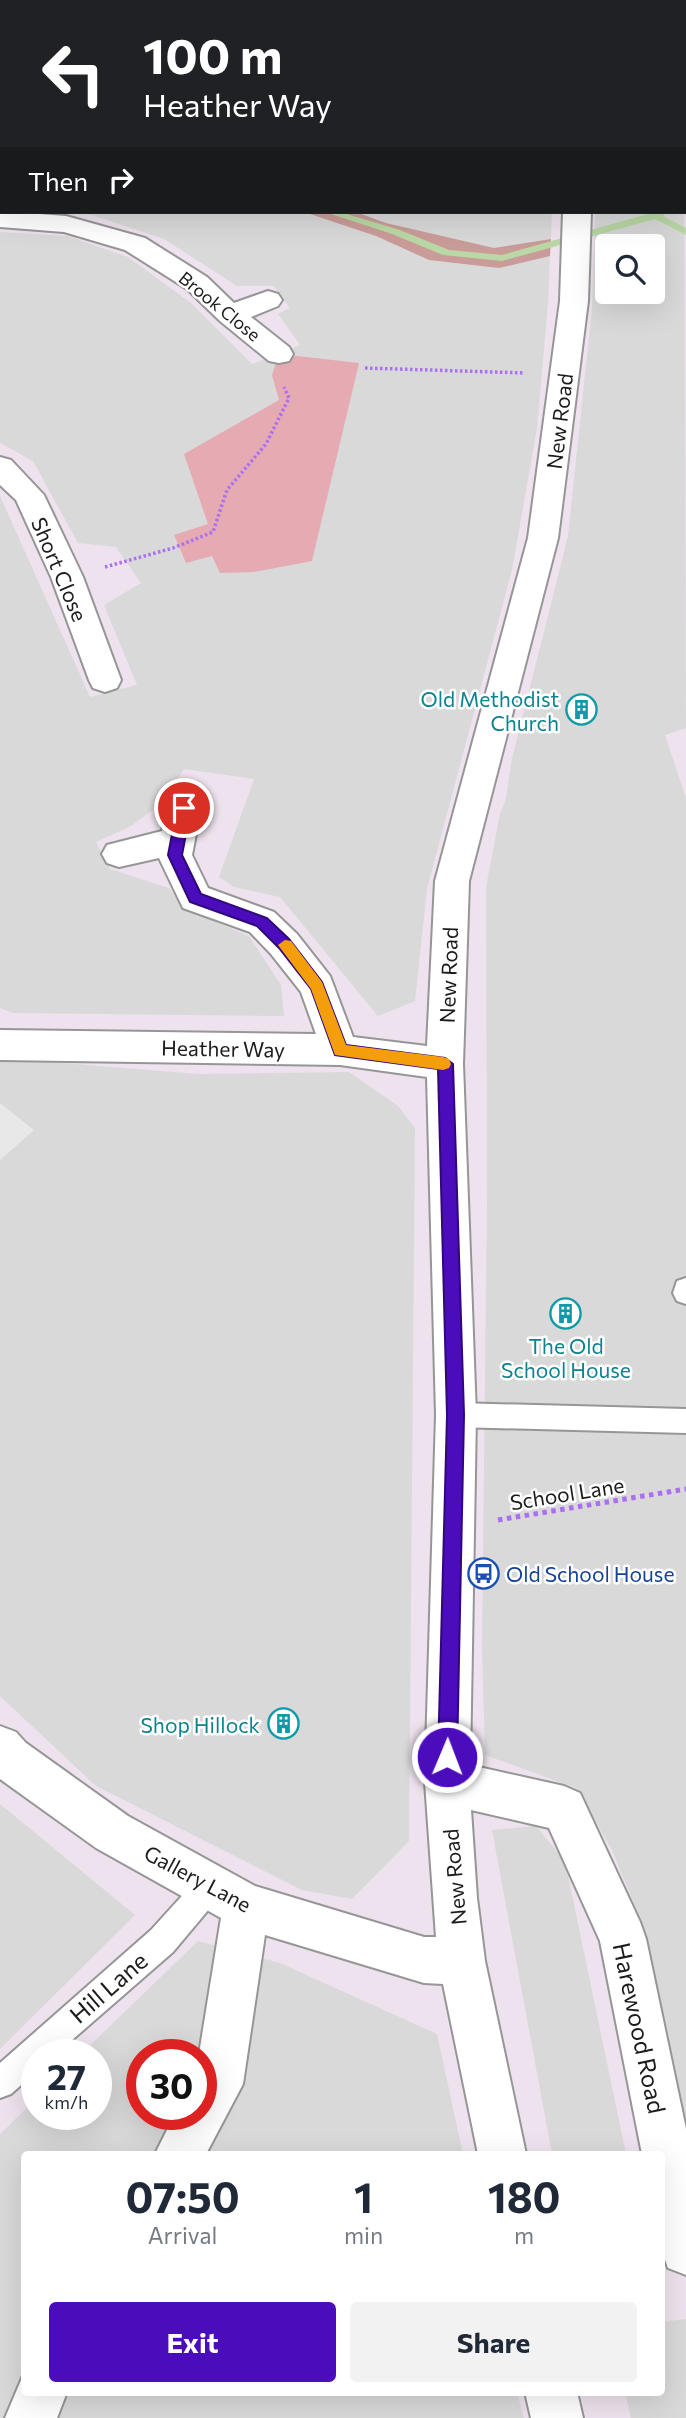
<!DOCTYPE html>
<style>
:root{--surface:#fff;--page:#f2f2f3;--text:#1f2937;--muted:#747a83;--accent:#4b0cbc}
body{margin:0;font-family:Commissioner,sans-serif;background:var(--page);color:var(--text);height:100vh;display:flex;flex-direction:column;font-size:26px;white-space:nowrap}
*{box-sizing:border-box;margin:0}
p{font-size:23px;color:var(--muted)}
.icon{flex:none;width:38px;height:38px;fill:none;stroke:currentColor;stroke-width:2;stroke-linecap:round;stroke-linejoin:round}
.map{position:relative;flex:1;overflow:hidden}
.details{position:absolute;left:21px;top:2151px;width:644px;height:245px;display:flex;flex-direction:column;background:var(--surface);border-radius:7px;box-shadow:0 7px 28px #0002}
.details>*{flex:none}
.banner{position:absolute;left:0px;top:0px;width:686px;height:214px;box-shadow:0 7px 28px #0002;background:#202124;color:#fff;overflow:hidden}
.fabs{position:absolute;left:595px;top:234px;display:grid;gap:14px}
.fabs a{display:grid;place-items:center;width:70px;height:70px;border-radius:7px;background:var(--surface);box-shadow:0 7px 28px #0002;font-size:35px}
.speed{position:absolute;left:21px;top:2039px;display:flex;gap:14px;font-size:35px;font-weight:700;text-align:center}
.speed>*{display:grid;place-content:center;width:91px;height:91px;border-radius:50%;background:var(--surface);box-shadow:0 7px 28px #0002;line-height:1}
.speed small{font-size:18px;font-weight:400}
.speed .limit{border:10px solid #d22;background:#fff;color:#111}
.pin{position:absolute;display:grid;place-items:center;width:60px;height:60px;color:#fff;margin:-30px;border:4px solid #fff;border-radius:50%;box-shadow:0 2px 7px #0007}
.me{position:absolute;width:77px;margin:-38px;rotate:1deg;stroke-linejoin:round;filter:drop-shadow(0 0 5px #0008)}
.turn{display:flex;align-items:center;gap:24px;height:147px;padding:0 28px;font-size:32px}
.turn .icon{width:91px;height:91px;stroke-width:2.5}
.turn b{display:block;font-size:49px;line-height:60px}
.then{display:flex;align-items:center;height:66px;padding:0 28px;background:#0003;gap:14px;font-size:26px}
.eta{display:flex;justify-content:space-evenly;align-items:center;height:119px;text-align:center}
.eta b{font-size:42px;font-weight:700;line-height:49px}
.primary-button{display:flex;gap:14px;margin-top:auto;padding:14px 28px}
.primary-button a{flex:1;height:80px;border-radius:7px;background:var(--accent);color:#fff;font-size:28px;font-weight:700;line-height:80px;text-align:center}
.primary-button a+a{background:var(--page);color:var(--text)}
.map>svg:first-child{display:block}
</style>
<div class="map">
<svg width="686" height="2418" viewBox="0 0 686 2418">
<rect width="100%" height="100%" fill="#ede2ed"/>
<!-- residential -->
<g fill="#d9d9da" fill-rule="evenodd">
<path d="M 684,93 L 686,728 L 665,735 L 686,798 L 686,2125 L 644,1928 L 612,1850 L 576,1788 L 485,1755 L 482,1647 L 487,1201 L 486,887 L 500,814 L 506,799 L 511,763 L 568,536 L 592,308 L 595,212 L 684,212 ZM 607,247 L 653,247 L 653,292 L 607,292 Z"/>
<polygon points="66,212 552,212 548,303 537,428 512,570 427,889 415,1001 378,1016 280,897 234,887 219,877 254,779 184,769 166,800 131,826 96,842 110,869 169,888 184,909 249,936 281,985 284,1016 13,1013 0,1008 0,496 90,697 137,685 104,605 141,583 116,547 78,543 33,461 0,443 0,232 68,236 128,257 191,303 252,364 300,345 278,314 290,308 274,286 237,286 164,239 92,215"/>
<polygon points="0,1058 198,1074 349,1072 398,1106 415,1128 409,1841 352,1899 302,1890 96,1786 0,1696"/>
<polygon points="0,1804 135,1915 0,2049"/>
<polygon points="536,1826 565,1861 626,2154 552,2154 492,1830"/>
<path d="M 198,1941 L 280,1963 L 437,2034 L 463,2154 L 24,2154 L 24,2392 L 517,2392 L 524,2418 L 0,2418 L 0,2134 L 37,2098 L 37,2114 L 96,2114 L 96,2054 L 81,2054 ZM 142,2054 L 201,2054 L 201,2114 L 142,2114 Z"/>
<polygon points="686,2319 686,2418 631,2418 625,2392 662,2392 662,2322"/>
</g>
<!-- grass -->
<polygon fill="#e5aab2" points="279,354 359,363 312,561 254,572 220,573 212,556 186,563 174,535 208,524 184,454 279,400 272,375"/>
<!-- forest -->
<polygon fill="#ca9c99" points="304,212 356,212 386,223 494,248 551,239 550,256 499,268 429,260 376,236"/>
<!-- parking -->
<polygon fill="#e8e8e8" points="0,1103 34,1130 0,1160"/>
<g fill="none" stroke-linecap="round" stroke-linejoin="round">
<!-- stream -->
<g fill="#bad8a5" fill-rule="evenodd">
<polygon points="684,184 686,184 684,192"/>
<polygon points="325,212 340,212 400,230 449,250 502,255 655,212 666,212 663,216 686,228 686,235 655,219 502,261 443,255 392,234"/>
</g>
<defs>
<g id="service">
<rect x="151" y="0" width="16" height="2"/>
<polygon points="686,1278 686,1304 677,1301 673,1293 677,1281"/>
<polygon points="456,1403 686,1409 686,1433 456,1427 447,1423 443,1415 447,1407"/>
<polygon points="210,1871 220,1876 225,1886 220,1896 173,1952 56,2054 37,2054 37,2071 11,2094 0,2098 0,2063 151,1930 200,1876"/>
</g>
<g id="minor">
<polygon points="0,211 66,216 145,238 207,277 234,303 268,291 278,294 282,300 278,306 251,317 289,347 293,354 289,361 279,363 269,361 220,321 187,289 125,250 64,232 0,227"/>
<polygon points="563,212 591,212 588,301 558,538 469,881 463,1064 476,1415 470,1765 564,1786 580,1793 640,1922 646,1939 686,2129 686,2275 668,2268 662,2251 662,2154 642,2154 600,1941 549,1828 471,1810 477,1898 485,1961 526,2154 478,2154 443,1984 424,1983 265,1935 243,2084 206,2154 155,2154 175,2114 201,2114 199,2054 221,1918 96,1848 0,1779 0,1726 16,1732 26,1743 128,1816 255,1886 424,1937 436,1937 425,1782 436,1415 427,1077 340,1065 0,1060 0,1030 316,1034 301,992 271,954 250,932 183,908 159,858 119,867 107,863 102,854 107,845 162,831 167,808 172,799 184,795 196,799 201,808 192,855 208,888 274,912 297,934 330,976 353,1037 427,1046 435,881 528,538 560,301"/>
<polygon points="0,457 11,460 44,495 83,577 121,680 117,688 105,692 93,688 89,680 51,577 16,500 0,485"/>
<polygon points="24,2373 24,2392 67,2392 57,2418 5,2418"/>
<polygon points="525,2392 577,2392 583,2418 531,2418"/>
</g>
<g id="tertiary">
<polygon points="352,0 377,0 351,2"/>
<polygon points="549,0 573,0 574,2 549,2"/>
<rect x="0" y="45" width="2" height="16"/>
<rect x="684" y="64" width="2" height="16"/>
</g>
</defs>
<!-- service casing -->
<use href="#service" stroke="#969696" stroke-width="4"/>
<!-- minor casing -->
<use href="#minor" stroke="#969696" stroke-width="4"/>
<!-- tertiary casing -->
<use href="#tertiary" stroke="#969696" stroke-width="4"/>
<!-- path-far1 -->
<g stroke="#ab6ff1" stroke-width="3.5" stroke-dasharray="2.5 2.5" stroke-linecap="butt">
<polyline points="365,368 525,373"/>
<polyline points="105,567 173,548 213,532 227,490 266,444 289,398 284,387"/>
</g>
<!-- path -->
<polyline stroke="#ab6ff1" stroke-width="5" stroke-dasharray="4.5 4.5" stroke-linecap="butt" points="498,1520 686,1489"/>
<!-- service -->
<use href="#service" fill="#fff" fill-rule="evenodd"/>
<!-- minor -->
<use href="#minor" fill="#fff" fill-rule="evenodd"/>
<!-- tertiary -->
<use href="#tertiary" fill="#fff" fill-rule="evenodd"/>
</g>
<!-- route -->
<polygon fill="#4b0cbc" stroke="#31087a" stroke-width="2" points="184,803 191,808 182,855 201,894 267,918 289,939 322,982 346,1045 445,1058 453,1064 464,1415 457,1757 454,1763 447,1766 441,1763 438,1757 447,1415 438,1069 335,1055 311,989 279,948 257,926 190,902 168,855 177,808"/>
<!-- slow -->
<polygon fill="#f59e0b" points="285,940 291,941 322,982 346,1045 443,1057 449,1059 451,1064 449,1068 443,1070 335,1055 311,989 278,945"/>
<!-- icons -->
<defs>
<symbol id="building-ring" viewBox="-11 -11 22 22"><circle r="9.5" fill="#fff" stroke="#0f9aa8" stroke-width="1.5"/><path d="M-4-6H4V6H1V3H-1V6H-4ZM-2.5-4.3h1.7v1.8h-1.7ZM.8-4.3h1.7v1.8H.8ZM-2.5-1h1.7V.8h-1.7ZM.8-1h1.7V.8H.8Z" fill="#0f9aa8"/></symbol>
<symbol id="bus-ring" viewBox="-11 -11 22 22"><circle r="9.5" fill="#fff" stroke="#1a4fb4" stroke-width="1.5"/><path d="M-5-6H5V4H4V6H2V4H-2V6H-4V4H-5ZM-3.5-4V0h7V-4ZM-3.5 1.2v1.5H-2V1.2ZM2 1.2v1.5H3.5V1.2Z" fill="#1a4fb4"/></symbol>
</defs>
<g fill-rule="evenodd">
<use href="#building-ring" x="564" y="692" width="35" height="35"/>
<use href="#building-ring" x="548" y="1296" width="35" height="35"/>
<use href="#bus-ring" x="466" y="1556" width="35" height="35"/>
<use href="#building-ring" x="266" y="1706" width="35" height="35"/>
</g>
<g text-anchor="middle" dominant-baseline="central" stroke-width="5" stroke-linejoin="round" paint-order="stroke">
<!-- far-street labels -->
<g font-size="18" fill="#1c1c1c" stroke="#fff">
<text transform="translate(220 306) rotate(39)">Brook Close</text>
</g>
<!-- street labels -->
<g font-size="21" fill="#1c1c1c" stroke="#fff">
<text transform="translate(559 421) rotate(-83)">New Road</text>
<text transform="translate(60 569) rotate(67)">Short Close</text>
<text transform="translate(448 975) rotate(-88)">New Road</text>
<text transform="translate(223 1048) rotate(1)">Heather Way</text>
<text transform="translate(567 1493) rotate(-9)">School Lane</text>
<text transform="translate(454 1877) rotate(-95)">New Road</text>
<text transform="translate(198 1878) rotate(28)">Gallery Lane</text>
</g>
<!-- culture labels -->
<g font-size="21" fill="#0d838f" stroke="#fff" text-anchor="end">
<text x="559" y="698">Old Methodist<tspan x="559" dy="24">Church</tspan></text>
<text x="566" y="1345" text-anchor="middle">The Old<tspan x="566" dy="24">School House</tspan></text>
<text x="260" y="1724">Shop Hillock</text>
</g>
<!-- transit labels -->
<g font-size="21" fill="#164399" stroke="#fff" text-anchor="start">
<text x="506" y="1573">Old School House</text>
</g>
<!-- near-street labels -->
<g font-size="24" fill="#1c1c1c" stroke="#fff">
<text transform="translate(108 1987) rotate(-41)">Hill Lane</text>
<text transform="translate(640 2028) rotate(78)">Harewood Road</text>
</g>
</g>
</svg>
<div class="fabs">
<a><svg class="icon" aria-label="search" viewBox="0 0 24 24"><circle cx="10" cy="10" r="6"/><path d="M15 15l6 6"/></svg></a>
</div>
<div class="speed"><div>27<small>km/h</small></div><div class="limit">30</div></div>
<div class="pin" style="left:184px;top:808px;background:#d93025"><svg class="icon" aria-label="arrive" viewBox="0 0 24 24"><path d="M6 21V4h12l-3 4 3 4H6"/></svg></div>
<svg class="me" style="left:447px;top:1757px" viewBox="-20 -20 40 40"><circle r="17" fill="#4b0cbc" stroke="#fff" stroke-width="3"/><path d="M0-11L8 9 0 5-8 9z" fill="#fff"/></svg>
<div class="banner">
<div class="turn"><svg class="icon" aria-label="left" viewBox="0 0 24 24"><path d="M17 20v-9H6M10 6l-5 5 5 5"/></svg><div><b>100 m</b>Heather Way</div></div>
<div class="then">Then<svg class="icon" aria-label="right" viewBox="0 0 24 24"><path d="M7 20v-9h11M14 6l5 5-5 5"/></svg></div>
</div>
<section class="details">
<div class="eta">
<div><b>07:50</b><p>Arrival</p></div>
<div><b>1</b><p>min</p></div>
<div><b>180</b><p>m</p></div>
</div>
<div class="primary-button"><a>Exit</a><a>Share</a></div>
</section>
</div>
